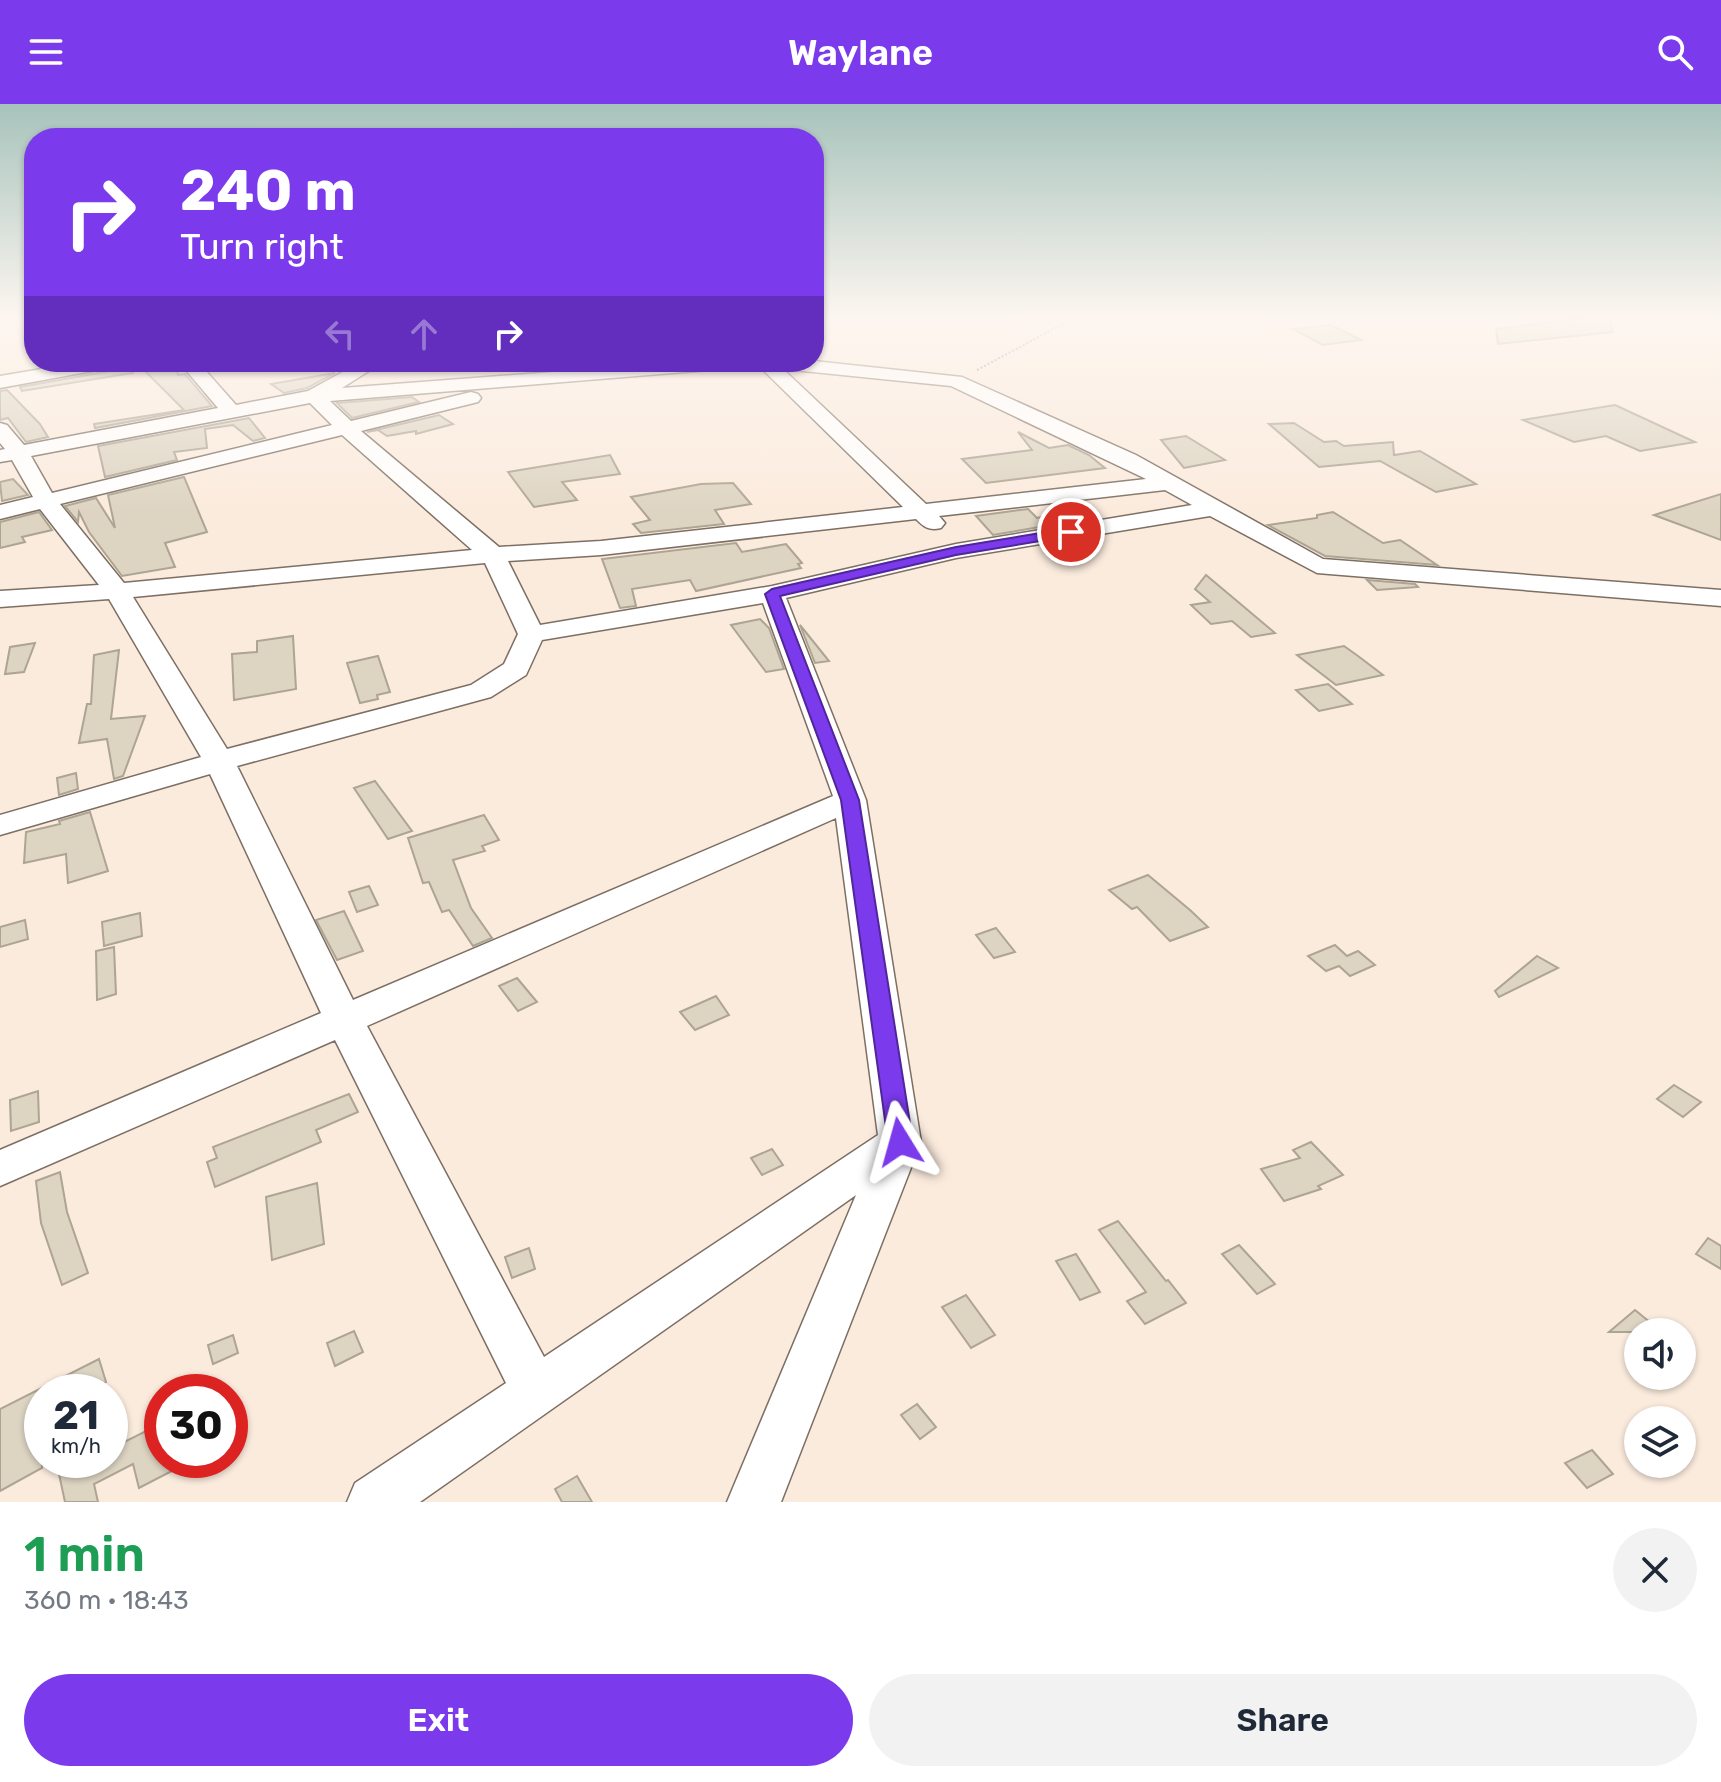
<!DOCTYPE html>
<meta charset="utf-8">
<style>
:root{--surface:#fff;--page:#f2f2f3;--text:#1f2937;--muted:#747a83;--accent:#7c3aed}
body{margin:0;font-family:Rubik,sans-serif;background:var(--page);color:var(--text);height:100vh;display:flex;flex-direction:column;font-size:30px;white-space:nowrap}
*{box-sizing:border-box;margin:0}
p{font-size:26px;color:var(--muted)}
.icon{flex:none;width:44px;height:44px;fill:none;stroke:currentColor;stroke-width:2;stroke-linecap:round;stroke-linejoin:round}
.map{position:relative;height:1398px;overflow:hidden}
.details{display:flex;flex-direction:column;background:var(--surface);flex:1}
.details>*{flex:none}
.banner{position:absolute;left:24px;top:24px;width:800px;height:244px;border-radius:32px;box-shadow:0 2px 6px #0004;background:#7c3aed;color:#fff;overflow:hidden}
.buttons{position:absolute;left:1624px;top:1214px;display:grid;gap:16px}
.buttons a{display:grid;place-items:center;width:72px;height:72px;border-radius:50%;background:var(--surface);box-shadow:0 2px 6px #0004;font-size:40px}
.speed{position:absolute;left:24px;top:1270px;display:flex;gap:16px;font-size:40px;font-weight:700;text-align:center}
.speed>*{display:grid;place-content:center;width:104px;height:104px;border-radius:50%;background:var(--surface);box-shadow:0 2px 6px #0004;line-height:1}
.speed small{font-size:20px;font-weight:400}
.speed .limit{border:12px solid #d22;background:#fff;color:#111}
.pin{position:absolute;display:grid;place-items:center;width:68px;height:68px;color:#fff;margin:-34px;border:4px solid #fff;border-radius:50%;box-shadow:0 2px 8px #0007}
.me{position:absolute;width:88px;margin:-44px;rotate:352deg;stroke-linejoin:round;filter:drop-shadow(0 0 6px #0008)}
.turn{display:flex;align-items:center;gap:28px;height:168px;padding:0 24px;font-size:36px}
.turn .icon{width:104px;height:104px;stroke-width:2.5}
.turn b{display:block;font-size:56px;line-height:68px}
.lanes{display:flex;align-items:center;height:76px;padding:0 24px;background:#0003;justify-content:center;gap:40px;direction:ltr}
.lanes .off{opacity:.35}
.round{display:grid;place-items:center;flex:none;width:84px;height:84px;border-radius:42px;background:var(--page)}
.summary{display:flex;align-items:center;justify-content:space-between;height:136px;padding:0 24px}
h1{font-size:48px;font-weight:600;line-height:60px;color:#1e9e55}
.cta{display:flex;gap:16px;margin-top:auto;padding:16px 24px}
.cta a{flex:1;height:92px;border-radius:48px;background:var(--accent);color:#fff;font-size:32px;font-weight:600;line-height:92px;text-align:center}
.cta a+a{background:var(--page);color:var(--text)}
header{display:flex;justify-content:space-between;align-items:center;height:104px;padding:0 24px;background:var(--accent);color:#fff;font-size:36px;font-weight:600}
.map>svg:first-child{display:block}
</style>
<header><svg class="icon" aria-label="menu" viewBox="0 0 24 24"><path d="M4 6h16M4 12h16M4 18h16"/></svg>Waylane<svg class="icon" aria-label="search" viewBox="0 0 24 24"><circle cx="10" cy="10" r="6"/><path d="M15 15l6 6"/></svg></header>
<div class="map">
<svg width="1721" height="1398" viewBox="0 0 1721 1398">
<rect width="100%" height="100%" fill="#fbebdd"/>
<!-- building -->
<g fill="#ddd4c2" stroke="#ada493" stroke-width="2">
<polygon points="1583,214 1610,214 1612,228 1498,240 1496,225"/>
<polygon points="1331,221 1361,236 1323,241 1293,225"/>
<polygon points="126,258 132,258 133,269 22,287 20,283 115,266"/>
<polygon points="136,258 176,258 178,271 185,270 212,302 95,324 94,320 184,306"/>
<polygon points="335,269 307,284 284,289 271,280"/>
<polygon points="7,286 40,320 48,333 26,338 8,314 0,316 0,287"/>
<polygon points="412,293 419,298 352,314 337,299"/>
<polygon points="1615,301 1695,338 1640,347 1606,332 1574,338 1523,316"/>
<polygon points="439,311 453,320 416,330 416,327 387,332 378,326 367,328"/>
<polygon points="249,314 265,334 253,337 233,321 205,325 207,344 174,348 177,356 105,373 98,342"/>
<polygon points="1294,319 1324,338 1336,337 1344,342 1393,338 1394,351 1420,347 1476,380 1436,388 1380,357 1319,363 1269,320"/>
<polygon points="1018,328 1049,344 1068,341 1089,351 1105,364 986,379 962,355 1032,346"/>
<polygon points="1186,332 1225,356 1184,364 1161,336"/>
<polygon points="610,351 620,370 562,378 577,396 534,403 508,368"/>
<polygon points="184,373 207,428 165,439 175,463 122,472 89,428 79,408 78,418 65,402 96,394 115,424 108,391"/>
<polygon points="13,375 28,391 2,397 0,378"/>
<polygon points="733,379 751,400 715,406 724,420 641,429 633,420 650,416 631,393 701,380"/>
<polygon points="1721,390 1721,436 1654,411"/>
<polygon points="1028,405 1037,414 1058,410 1063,419 993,431 976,412"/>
<polygon points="39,408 52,426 22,433 25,438 0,444 0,418"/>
<polygon points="1333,408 1383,439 1400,436 1437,461 1325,452 1268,421 1317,414 1317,411"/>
<polygon points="736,439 742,448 786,440 802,459 798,460 801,464 696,487 690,476 632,485 636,502 620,504 602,455"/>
<polygon points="1206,471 1237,497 1275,529 1251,533 1232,517 1211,520 1191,501 1210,498 1195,485"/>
<polygon points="1367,476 1415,480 1418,483 1377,486"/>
<polygon points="760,515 769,524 784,565 766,568 731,521"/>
<polygon points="800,521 829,557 815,559"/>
<polygon points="293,532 296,585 234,596 232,550 257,548 257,537"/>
<polygon points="35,539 24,568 5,570 10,543"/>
<polygon points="1344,542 1358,552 1383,571 1336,581 1297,551"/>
<polygon points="119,546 111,615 145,612 123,672 114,675 107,635 79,639 87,600 91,600 94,551"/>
<polygon points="378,552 390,588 377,591 378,595 360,599 347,559"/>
<polygon points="1328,580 1352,600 1319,607 1296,586"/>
<polygon points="76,669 78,685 59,691 57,674"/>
<polygon points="375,677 412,727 388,735 354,684"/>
<polygon points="90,708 108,767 68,779 66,750 24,759 26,728 60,720 59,717"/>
<polygon points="484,711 499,736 482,742 485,747 453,756 471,804 492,834 473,842 449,806 442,808 429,778 423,779 408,734"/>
<polygon points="1148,771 1190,806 1208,823 1170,837 1137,803 1132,805 1109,786"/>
<polygon points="369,782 378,801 357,808 349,788"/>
<polygon points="344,807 363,847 337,856 316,816"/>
<polygon points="140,809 142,832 104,842 102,818"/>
<polygon points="25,816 28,835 0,843 0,823"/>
<polygon points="996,824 1015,848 994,854 976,831"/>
<polygon points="1335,841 1347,852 1358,847 1375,861 1350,872 1339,862 1326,867 1308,852"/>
<polygon points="114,843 116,890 97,896 96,847"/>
<polygon points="1537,852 1558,864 1499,893 1495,887"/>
<polygon points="517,874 537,898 518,907 499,882"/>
<polygon points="716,892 729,911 695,926 680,908"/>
<polygon points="1674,981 1701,998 1683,1013 1657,995"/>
<polygon points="38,987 39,1018 11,1027 10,996"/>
<polygon points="349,990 358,1008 316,1026 321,1038 215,1083 207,1058 217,1054 213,1043"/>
<polygon points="1311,1038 1343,1071 1318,1082 1321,1085 1284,1097 1261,1065 1300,1054 1293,1046"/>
<polygon points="772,1045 783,1061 762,1071 751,1054"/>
<polygon points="60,1068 67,1108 88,1169 62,1181 41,1119 36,1077"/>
<polygon points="317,1079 324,1140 272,1156 266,1093"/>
<polygon points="1118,1117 1166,1177 1168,1176 1186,1199 1145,1220 1127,1197 1146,1188 1099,1126"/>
<polygon points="1708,1134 1721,1142 1721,1165 1696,1150"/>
<polygon points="1239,1141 1275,1180 1257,1190 1222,1150"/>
<polygon points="529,1144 535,1165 512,1174 505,1153"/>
<polygon points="1076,1150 1100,1188 1080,1196 1056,1157"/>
<polygon points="966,1191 995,1231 971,1244 942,1203"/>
<polygon points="1635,1206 1662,1228 1609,1228"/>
<polygon points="354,1227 363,1248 335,1262 327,1239"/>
<polygon points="233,1231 238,1249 213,1260 208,1241"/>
<polygon points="99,1255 106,1278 88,1288 42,1288 42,1364 0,1387 0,1305"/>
<polygon points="917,1300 936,1323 920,1335 901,1311"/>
<polygon points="162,1319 162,1356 193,1356 139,1384 133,1360 94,1380 98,1398 65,1398 56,1356 110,1356 110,1345"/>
<polygon points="1592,1346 1613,1370 1587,1384 1565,1359"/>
<polygon points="577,1372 592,1398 562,1398 555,1385"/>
</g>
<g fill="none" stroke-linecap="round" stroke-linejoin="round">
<defs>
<g id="minor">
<path d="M 814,257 L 962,273 L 1136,351 L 1323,455 L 1721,486 L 1721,502 L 1317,469 L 1210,412 L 956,454 L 786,494 L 866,696 L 921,1038 L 781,1398 L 727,1398 L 856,1091 L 420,1398 L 347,1398 L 355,1379 L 506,1279 L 335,936 L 0,1082 L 0,1046 L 321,909 L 210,670 L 0,731 L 0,711 L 201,653 L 109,495 L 0,503 L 0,487 L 99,481 L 40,405 L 0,415 L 0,401 L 33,393 L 12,356 L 0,358 L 0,346 L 5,345 L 0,339 L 0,319 L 7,321 L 24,341 L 218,304 L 179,258 L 198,258 L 236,301 L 308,287 L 361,258 L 383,258 L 342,284 L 684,258 ZM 759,262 L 903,403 L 601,437 L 499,443 L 361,327 L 478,298 L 481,294 L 478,290 L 471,288 L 351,317 L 330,297 ZM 783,265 L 951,282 L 1146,375 L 926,400 ZM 310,299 L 332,321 L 52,389 L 31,352 ZM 342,331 L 472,446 L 124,479 L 60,400 ZM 1165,386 L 1192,401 L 956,440 L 772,482 L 540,521 L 508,457 L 601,451 L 916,415 C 924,423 929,427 941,424 L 945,419 L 939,412 ZM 485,459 L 518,530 L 504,560 L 471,581 L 227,645 L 133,493 ZM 763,499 L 833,692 L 353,896 L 237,662 L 491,593 L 526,571 L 542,536 ZM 836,714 L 878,1031 L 544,1253 L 367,922 Z"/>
<polygon points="83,258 123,258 114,263 0,284 0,272"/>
</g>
</defs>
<!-- minor casing -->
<use href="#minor" stroke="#7d6f63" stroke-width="3"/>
<!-- path -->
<polyline stroke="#94897f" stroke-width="2" stroke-dasharray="2 2" stroke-linecap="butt" points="977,266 1074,214"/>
<!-- minor -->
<use href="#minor" fill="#fff" fill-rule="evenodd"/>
</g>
<!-- sky -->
<linearGradient id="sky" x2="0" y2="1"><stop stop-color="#a7c3bc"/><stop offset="0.52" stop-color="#fdf6f0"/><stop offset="1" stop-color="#fdf6f0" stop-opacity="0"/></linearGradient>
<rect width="1721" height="410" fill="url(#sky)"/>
<!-- route -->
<polygon fill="#7c3aed" stroke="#51269a" stroke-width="2" points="1071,424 1078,428 1076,431 956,451 780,492 859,696 913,1038 909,1045 900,1047 892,1045 888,1038 841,696 765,490 772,485 956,443"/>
</svg>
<div class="buttons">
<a><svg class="icon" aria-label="sound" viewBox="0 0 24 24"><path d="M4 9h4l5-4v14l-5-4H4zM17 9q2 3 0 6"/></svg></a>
<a><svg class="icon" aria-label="layers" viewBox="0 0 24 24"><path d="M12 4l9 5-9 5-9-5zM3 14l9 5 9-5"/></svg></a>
</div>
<div class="speed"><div>21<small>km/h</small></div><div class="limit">30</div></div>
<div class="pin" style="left:1071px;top:428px;background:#d93025"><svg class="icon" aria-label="arrive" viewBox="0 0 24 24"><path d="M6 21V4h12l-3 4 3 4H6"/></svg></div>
<svg class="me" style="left:900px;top:1038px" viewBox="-20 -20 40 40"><path d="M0-17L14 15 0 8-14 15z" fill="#7c3aed" stroke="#fff" stroke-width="4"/></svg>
<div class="banner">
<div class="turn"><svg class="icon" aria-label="right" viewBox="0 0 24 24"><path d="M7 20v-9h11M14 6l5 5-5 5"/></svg><div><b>240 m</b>Turn right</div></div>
<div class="lanes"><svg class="icon off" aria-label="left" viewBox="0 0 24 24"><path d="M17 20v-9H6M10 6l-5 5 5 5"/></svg><svg class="icon off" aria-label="ahead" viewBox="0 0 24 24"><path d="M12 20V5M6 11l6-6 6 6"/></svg><svg class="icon" aria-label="right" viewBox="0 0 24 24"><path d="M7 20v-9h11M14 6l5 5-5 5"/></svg></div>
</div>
</div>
<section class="details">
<div class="summary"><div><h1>1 min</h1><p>360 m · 18:43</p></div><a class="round"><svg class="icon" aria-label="close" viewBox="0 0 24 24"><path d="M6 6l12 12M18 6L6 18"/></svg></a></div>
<div class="cta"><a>Exit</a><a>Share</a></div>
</section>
